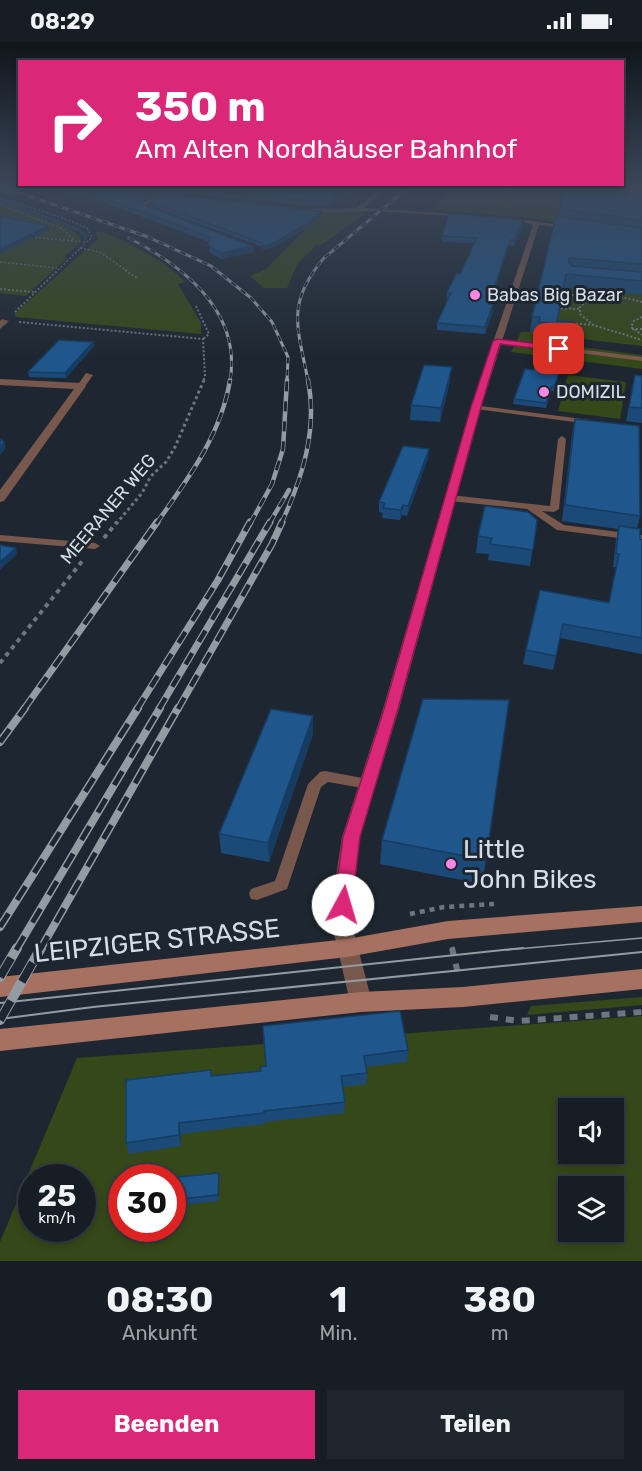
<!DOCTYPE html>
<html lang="de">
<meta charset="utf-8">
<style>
:root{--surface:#161d25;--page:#1f262d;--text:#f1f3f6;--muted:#9ea2a7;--line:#353b42;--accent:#db2777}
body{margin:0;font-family:Rubik,sans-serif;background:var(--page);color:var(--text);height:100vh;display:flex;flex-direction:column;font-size:22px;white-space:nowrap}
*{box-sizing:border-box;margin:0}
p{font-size:20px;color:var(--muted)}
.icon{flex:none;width:33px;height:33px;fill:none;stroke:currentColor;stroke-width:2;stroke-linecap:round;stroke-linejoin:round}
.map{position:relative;height:1219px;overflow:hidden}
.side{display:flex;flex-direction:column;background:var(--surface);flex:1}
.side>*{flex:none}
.banner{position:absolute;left:18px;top:18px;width:606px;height:126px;border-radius:0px;box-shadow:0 3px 9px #0003,0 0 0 2px var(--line);background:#db2777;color:#fff;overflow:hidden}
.fabs{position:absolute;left:558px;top:1056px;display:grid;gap:12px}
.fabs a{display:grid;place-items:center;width:66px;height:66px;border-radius:0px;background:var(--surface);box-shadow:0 3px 9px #0003,0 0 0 2px var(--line);font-size:30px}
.speed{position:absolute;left:18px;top:1122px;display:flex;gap:12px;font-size:30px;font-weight:700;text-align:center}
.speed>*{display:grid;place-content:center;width:78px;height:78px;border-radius:50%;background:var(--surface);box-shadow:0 3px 9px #0003,0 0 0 2px var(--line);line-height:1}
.speed small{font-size:15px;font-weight:400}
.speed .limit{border:9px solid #d22;background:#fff;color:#111}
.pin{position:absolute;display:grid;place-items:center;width:51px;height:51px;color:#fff;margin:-26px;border-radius:12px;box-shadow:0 3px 9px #0006}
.me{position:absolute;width:66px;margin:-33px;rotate:6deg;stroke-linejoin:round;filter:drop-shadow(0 0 4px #0008)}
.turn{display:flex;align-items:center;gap:21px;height:126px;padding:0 18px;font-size:27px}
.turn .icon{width:78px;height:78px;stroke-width:2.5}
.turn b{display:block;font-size:42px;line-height:51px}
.eta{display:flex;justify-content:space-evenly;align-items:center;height:102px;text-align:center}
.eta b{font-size:36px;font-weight:700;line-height:42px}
.button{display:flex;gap:12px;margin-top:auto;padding:12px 18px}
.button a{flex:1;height:69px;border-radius:0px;background:var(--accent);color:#fff;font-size:24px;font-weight:700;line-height:69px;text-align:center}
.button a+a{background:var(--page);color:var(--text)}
.status{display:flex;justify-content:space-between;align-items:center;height:42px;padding:0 30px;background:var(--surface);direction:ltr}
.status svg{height:16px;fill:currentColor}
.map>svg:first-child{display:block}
</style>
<div class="status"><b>08:29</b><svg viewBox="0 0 49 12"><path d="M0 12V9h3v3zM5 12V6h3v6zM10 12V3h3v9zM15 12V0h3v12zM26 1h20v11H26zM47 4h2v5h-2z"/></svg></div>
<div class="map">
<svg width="642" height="1219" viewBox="0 0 642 1219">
<rect width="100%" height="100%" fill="#1e2731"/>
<!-- green -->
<g fill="#354819" fill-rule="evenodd">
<polygon points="451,144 642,144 642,193 528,176 432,168"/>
<polygon points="0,158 67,184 81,196 79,202 64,215 67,216 26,254 0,251"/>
<polygon points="359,170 366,171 321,203 316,203 298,221 287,246 264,246 250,234 266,227 322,171"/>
<path d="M 101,189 C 130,202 162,216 185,240 L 178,242 L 201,281 L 201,292 L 16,275 L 14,272 L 98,197 L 95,191 Z"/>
<polygon points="564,241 642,253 642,304 547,293 557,279 562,254 560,252 562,251"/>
<polygon points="521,290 538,290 537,295 548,298 547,301 564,305 566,303 642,313 642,327 511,310"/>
<polygon points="568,333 626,340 620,377 558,369"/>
<polygon points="642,955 642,963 527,973 531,964"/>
<path d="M 642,974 L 642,1219 L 0,1219 L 0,1200 L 77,1016 ZM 568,1066 L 614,1066 L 614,1112 L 568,1112 ZM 32,1136 L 82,1136 L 82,1186 L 32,1186 ZM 122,1136 L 172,1136 L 172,1186 L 122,1186 ZM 568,1144 L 614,1144 L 614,1190 L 568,1190 Z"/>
</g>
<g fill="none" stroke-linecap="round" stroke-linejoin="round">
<!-- stream -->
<polyline stroke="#1a455e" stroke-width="3" points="0,157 79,188 85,192 85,197"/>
<!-- path-far5 -->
<g stroke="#6d757e" stroke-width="1.5" stroke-dasharray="2 2" stroke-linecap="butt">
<polyline points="0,156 58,174 87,186 92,195 57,229"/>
<polyline points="0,163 63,187 73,197 71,199"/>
<polyline points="31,195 86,200"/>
<polyline points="80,206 100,210 127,229"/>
<polyline points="0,220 57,226"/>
</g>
<!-- path-far4 -->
<g stroke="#6d757e" stroke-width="2" stroke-dasharray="2 2" stroke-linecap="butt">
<polyline points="125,228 137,236"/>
<polyline points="573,243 576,248 594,255"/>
<polyline points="0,247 34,250"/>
<polyline points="560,252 584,254"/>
<path d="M 642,260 C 621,254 597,250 580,265 L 580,272 L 593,283 L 642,298"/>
<polyline points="196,264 209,292 203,297"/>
<polyline points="557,266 580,267"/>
<polyline points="15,270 58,228"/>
<polyline points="642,275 634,279 631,285 642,293"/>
<polyline points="19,280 203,297 205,335 203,339"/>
<polyline points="568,281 593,283"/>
<polyline points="632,287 642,287"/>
</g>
<!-- path-far3 -->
<polyline stroke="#6d757e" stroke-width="3" stroke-dasharray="3 3" stroke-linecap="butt" points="116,482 142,451 151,434 166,420 175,405 204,338"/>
<!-- path-far2 -->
<g stroke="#6d757e" stroke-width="4" stroke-dasharray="4.5 4.5" stroke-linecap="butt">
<polyline points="104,496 117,480"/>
<polyline points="0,621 84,517"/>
</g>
<!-- path-far1 -->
<g stroke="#6d757e" stroke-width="4.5" stroke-dasharray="5 5" stroke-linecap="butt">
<polyline points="410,872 444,865 494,862"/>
<polyline points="452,905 453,908"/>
</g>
<!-- path -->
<g stroke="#6d757e" stroke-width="6" stroke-dasharray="8 8" stroke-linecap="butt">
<polyline points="452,906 459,936"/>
<polyline points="490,975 519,979 642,970"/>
</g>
<!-- lane -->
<g fill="#78574c" fill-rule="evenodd">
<polygon points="631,144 635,144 634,152 612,154 610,153 630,150"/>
<polygon points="161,151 165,152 145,164 155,168 155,170 139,164"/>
<polygon points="497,297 642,315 642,319 495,300 493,299"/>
<polygon points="86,331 93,333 84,346 78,346 77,344"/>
<polygon points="473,363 590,378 594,380 590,382 476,367 472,365"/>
<polygon points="562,394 566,397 559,467 554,470 542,469 564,483 642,493 642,499 557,488 527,467 450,459 445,456 450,453 550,464 558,397"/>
<polygon points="0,493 95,501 100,504 95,507 0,499"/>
<polygon points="325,729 368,737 373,738 375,742 373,746 368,747 328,740 321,745 287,847 257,858 251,857 249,852 251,847 275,839 308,742 320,730"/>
</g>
<!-- street -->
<g fill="#78574c" fill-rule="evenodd">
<polygon points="384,144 390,144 364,166 472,173 469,175 374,169 323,171 299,167 356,166"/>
<polygon points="132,147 182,152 185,154 182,156 130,150"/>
<polygon points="524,178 577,185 574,187 539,183 481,365 399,667 360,795 353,854 353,887 372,960 369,967 361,970 353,967 350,960 333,887 333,854 342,795 383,667 471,365 533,183 524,180"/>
<polygon points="2,277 9,279 0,287 0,279"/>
<polygon points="0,337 81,341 86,344 4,459 0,460 0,448 74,347 0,343"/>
</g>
<!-- secondary -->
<g fill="#a67160" fill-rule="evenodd">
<polygon points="642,864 642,880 448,897 347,915 0,955 0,935 347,897 448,879"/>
<polygon points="642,927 642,947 463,965 361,970 0,1009 0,987 361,950 463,945"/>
</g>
<!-- tram-far1 -->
<polyline stroke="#949ba3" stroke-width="1.5" points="506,908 642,896"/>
<!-- tram -->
<g stroke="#949ba3" stroke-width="2">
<polyline points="0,961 523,906"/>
<polyline points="0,977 93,965 642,910"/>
</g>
<defs>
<g id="rail-far4">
<polyline points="0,144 148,195 211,224 251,256 272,280 288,315 287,339"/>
<path d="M 129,196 C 183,224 242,269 230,339"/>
<path d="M 308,339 C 298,286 285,262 324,216 L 410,144"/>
</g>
<g id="rail-far3">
<path d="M 156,482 C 188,437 221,393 230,338"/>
<polyline points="250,482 272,442 283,407 287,338"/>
<polyline points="269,482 289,448"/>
<path d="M 281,482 C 302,437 318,388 308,338"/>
</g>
<g id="rail-far2">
<polyline points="24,667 157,480"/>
<polyline points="137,667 218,538 250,480"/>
<polyline points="159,667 270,480"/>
<polyline points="178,667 272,502 282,480"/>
</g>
<g id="rail-far1">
<polyline points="0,700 25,666"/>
<polyline points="0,885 138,666"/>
<polyline points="16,908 160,666"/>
<polyline points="40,908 178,666"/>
</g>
<g id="rail">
<polyline points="0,935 17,906"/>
<polyline points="0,978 41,906"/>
</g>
</defs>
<!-- rail-far4 casing -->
<use href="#rail-far4" stroke="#949ba3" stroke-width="3"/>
<!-- rail-far3 casing -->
<use href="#rail-far3" stroke="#949ba3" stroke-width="4.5"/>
<!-- rail-far2 casing -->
<use href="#rail-far2" stroke="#949ba3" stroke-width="7"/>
<!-- rail-far1 casing -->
<use href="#rail-far1" stroke="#949ba3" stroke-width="8"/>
<!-- rail casing -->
<use href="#rail" stroke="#949ba3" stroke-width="10"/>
<!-- rail-far4 -->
<use href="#rail-far4" stroke="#1e2731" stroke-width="2" stroke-dasharray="6" stroke-linecap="butt"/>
<!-- rail-far3 -->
<use href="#rail-far3" stroke="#1e2731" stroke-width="3" stroke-dasharray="10" stroke-linecap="butt"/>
<!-- rail-far2 -->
<use href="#rail-far2" stroke="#1e2731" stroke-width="4.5" stroke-dasharray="13" stroke-linecap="butt"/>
<!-- rail-far1 -->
<use href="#rail-far1" stroke="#1e2731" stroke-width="5" stroke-dasharray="16" stroke-linecap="butt"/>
<!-- rail -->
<use href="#rail" stroke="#1e2731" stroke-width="8" stroke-dasharray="22" stroke-linecap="butt"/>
</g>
<!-- wall -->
<g fill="#1b4a78">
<polygon points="9,144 101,144 151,149 151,154 140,161 253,204 254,210 221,217 209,210 209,200 86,154 10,148"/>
<polygon points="118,144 380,144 354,153 342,151 329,163 312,164"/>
<polygon points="561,144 628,144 626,148 623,149 622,151 642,153 642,253 563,246 557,279 573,280 568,304 547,301 548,297 537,295 537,290 530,290 532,275 559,175"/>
<polygon points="150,160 321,172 308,185 274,205 263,208 262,205 150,164"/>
<polygon points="523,178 523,183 514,204 509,203 490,262 493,262 493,269 485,292 437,288 437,281 448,257 447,257 447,251 460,232 474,201 442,200 442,194"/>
<polygon points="93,300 94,304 66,336 29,335 28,330"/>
<polygon points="566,307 554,349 551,349 546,366 513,362 514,357 533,328"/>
<polygon points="635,333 642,334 642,381 626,379"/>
<polygon points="450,339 440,380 410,378 411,363"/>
<polygon points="575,377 640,474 637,487 640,497 642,498 642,612 560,596 553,628 523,622 526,608 540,548 609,560 616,525 613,525 616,498 618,487 562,479 572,392"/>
<polygon points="429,407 428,416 407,474 402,473 400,478 382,476 383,471 379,470 379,460"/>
<polygon points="537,478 530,524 488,518 489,512 476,511 478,494"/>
<polygon points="313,674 313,692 269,820 221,811 219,792"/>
<polygon points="382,798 486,818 482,842 380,822"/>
<polygon points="408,1008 407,1020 366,1025 367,1031 366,1042 343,1045 345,1060 344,1071 265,1080 265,1082 181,1092 181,1104 129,1112 126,1101 212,1034 260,1029 260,1025"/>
<polygon points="172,1136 219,1137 219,1159 172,1164"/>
</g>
<!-- shaded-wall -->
<g fill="#163c62">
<polygon points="366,144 380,144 354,153 354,148"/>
<polygon points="617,144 628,144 626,148 623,149 622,156"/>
<polygon points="342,146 342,151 329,163 329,158"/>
<polygon points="151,149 151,154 138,162 136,160 137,157"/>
<polygon points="321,169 321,172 308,185 274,205 263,208 263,204"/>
<polygon points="523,178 523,183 514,204 514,198"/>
<polygon points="48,184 49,188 0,212 0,207"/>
<polygon points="510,198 509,203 488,268 489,262"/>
<polygon points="253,204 254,210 221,217 221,211"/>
<polygon points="493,262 493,269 485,292 485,285"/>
<polygon points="573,280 570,296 568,304 570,288"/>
<polygon points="93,300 94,304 66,336 65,331"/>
<polygon points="452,325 450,339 440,380 441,366"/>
<polygon points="4,400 6,406 0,413 0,406"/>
<polygon points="429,407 428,416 407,474 408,464"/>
<polygon points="403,463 402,473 400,478 401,468"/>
<polygon points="16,506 17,512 0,528 0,520"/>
<polygon points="313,674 313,692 269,820 268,801"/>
<polygon points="179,1081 181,1092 181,1104 179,1093"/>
<polygon points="219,1131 219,1159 218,1153"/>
</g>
<!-- building -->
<g fill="#1f568c" stroke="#163c62" stroke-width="1.5">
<polygon points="15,144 101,144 151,149 137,157 136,160 253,204 221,211 208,204 210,195 85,149"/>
<polygon points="165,144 366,144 354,148 342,146 329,158 312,159"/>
<polygon points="562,144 624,144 620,151 642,153 642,178 560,167"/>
<polygon points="163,152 321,169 308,181 274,201 263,204 262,201 150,160"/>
<polygon points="449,171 523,178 514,198 510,198 489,262 493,262 485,285 437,281 451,251 447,251 456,232 460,232 477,196 442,194"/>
<polygon points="0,174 48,184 0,207"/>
<polygon points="556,174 642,186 642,222 570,216 568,218 572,224 642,230 642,239 566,232 557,279 573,280 570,288 549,286 551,282 539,280 540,275 532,275"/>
<polygon points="59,298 93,300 65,331 28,330"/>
<polygon points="544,304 566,307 555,344 552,344 546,361 514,357 525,327 533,328"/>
<polygon points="424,323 452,325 441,366 411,363"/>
<polygon points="635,333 642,334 642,366 629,365"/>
<polygon points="575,377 639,384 640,474 565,463"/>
<polygon points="0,397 4,400 0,406"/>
<polygon points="403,404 429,407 408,464 403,463 401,468 383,466 385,461 379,460"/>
<polygon points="485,464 528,470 537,478 533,508 490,502 492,496 478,494"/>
<polygon points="619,484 640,487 640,497 642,498 642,596 563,582 556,614 526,608 540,548 609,561 619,512 616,511"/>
<polygon points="0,503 16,506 0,520"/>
<polygon points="423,657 509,658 486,818 382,798"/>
<polygon points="271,667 313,674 268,801 219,792"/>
<polygon points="400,969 408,1008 364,1014 367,1031 341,1034 345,1060 264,1069 264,1071 179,1081 179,1093 126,1101 126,1038 211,1028 211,1034 261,1029 260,1025 266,1024 263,984"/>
<polygon points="219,1131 218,1153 172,1158 172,1136 167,1136"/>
</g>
<!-- sky -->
<linearGradient id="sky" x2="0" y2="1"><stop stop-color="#10151b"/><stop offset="0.46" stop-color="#3b475a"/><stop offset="1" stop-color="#3b475a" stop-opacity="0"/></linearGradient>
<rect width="642" height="315" fill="url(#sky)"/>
<!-- route -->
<polygon fill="#db2777" stroke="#8e194d" stroke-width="1.5" points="497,297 559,304 563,307 559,309 500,302 481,365 398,667 360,795 352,863 349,868 343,870 336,868 334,863 343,795 384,667 471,365 493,299"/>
<!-- markers -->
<g fill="#fb87e5" stroke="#1e2731" stroke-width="2">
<circle cx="475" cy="253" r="6"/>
<circle cx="544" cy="350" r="6"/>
<circle cx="451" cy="822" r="6"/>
</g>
<g text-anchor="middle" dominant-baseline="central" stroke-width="6" stroke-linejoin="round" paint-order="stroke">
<!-- far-poi labels -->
<g font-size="18" fill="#d7dde4" stroke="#1e2731" text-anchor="start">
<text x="487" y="253">Babas Big Bazar</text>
<text x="556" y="350">DOMIZIL</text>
</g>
<!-- far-street labels -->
<g font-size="18" fill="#d7dde4" stroke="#1e2731">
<text transform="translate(108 467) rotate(-50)">MEERANER WEG</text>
</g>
<!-- near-poi labels -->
<g font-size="26" fill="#d7dde4" stroke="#1e2731" text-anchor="start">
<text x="463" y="807">Little<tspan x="463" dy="30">John Bikes</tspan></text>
</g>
<!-- near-street labels -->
<g font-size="26" fill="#d7dde4" stroke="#1e2731">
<text transform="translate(157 899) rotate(-6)">LEIPZIGER STRASSE</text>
</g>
</g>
</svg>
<div class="fabs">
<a><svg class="icon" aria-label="sound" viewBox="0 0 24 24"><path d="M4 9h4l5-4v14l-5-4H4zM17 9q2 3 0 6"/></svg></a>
<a><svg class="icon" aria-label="layers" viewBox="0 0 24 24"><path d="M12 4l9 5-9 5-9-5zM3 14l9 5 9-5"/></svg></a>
</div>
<div class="speed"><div>25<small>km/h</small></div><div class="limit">30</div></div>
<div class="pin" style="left:559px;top:307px;background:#d93025"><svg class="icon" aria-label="arrive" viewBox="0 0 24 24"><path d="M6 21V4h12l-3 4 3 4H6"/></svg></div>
<svg class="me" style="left:343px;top:863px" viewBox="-20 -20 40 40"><circle r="19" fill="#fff"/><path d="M0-13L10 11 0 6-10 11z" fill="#db2777"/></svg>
<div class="banner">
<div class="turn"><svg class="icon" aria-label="right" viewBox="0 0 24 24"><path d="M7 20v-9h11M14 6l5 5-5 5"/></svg><div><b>350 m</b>Am Alten Nordhäuser Bahnhof</div></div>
</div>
</div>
<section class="side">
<div class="eta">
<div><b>08:30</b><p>Ankunft</p></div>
<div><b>1</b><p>Min.</p></div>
<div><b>380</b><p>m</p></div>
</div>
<div class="button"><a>Beenden</a><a>Teilen</a></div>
</section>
